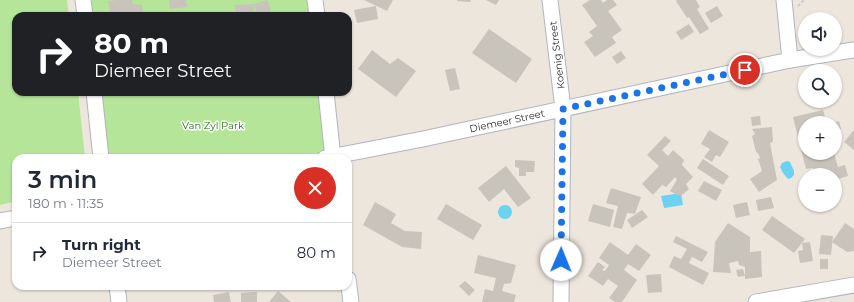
<!DOCTYPE html>
<meta charset="utf-8">
<style>
:root{--surface:#fff;--page:#f2f2f3;--text:#1f2937;--muted:#747a83;--line:#e0e1e3}
body{margin:0;font-family:Montserrat,sans-serif;background:var(--page);color:var(--text);height:100vh;display:flex;flex-direction:column;font-size:15px;white-space:nowrap}
*{box-sizing:border-box;margin:0}
p{font-size:13px;color:var(--muted)}
.icon{flex:none;width:22px;height:22px;fill:none;stroke:currentColor;stroke-width:2;stroke-linecap:round;stroke-linejoin:round}
.map{position:relative;flex:1;overflow:hidden}
.side{position:absolute;left:12px;top:154px;width:340px;height:136px;display:flex;flex-direction:column;background:var(--surface);border-radius:12px;box-shadow:0 1px 3px #0004}
.side>*{flex:none}
.hud{position:absolute;left:12px;top:12px;width:340px;height:84px;border-radius:12px;box-shadow:0 1px 3px #0004;background:#202124;color:#fff;overflow:hidden}
.fabs{position:absolute;left:798px;top:12px;display:grid;gap:8px}
.fabs a{display:grid;place-items:center;width:44px;height:44px;border-radius:50%;background:var(--surface);box-shadow:0 1px 3px #0004;font-size:20px}
.pin{position:absolute;display:grid;place-items:center;width:34px;height:34px;color:#fff;margin:-17px;border:2px solid #fff;border-radius:50%;box-shadow:0 1px 4px #0007}
.me{position:absolute;width:44px;margin:-22px;rotate:1deg;stroke-linejoin:round;filter:drop-shadow(0 0 3px #0008)}
.turn{display:flex;align-items:center;gap:14px;height:84px;padding:0 16px;font-size:18px}
.turn .icon{width:52px;height:52px;stroke-width:2.5}
.turn b{display:block;font-size:28px;line-height:34px}
.round{display:grid;place-items:center;flex:none;width:42px;height:42px;border-radius:21px;background:var(--page)}
.head{display:flex;align-items:center;justify-content:space-between;height:68px;padding:0 16px}
h1{font-size:24px;font-weight:600;line-height:30px}
ul{padding:0;list-style:none}
li{display:flex;align-items:center;gap:12px;height:60px;padding:0 16px;border-top:1px solid var(--line)}
li div{flex:1}
li b{display:block;font-size:15px}
li em{font-style:normal}
.map>svg:first-child{display:block}
</style>
<div class="map">
<svg width="854" height="302" viewBox="0 0 854 302">
<rect width="100%" height="100%" fill="#ede6dd"/>
<!-- green -->
<g fill="#b4e598">
<polygon points="0,0 67,0 69,16 16,16 16,92 78,92 85,158 16,158 16,201 0,205"/>
<polygon points="83,0 314,0 316,16 85,16"/>
<polygon points="94,92 325,92 333,156 325,158 101,158"/>
</g>
<!-- water -->
<g fill="#6dd1f2">
<polygon points="787,161 790,162 794,171 794,175 791,178 788,179 783,173 780,167 782,163"/>
<polygon points="681,193 683,205 664,208 661,196"/>
<circle cx="505" cy="212" r="7"/>
</g>
<!-- building -->
<g fill="#c9c4bb">
<polygon points="117,0 132,0 133,4 142,5 144,16 111,16 108,1"/>
<polygon points="169,0 186,0 187,7 170,9"/>
<polygon points="268,0 272,16 257,16 254,4"/>
<polygon points="364,0 393,0 387,11"/>
<polygon points="457,0 471,0 470,2 457,1"/>
<polygon points="486,0 499,0 496,5"/>
<polygon points="590,0 601,0 603,3 607,0 613,0 617,5 608,11 622,30 612,37 616,43 595,57 584,42 593,36 589,32 597,26 582,5"/>
<polygon points="677,0 696,0 700,7 697,9 709,29 700,34 689,17 687,18 676,1"/>
<polygon points="254,4 254,16 236,16 235,5"/>
<polygon points="376,6 378,19 357,23 354,10"/>
<polygon points="717,6 723,16 711,23 705,13"/>
<polygon points="689,24 694,32 681,40 676,32"/>
<polygon points="489,29 532,59 516,83 472,53"/>
<polygon points="372,50 390,64 398,58 416,71 396,97 358,69"/>
<polygon points="621,51 626,58 617,64 612,57"/>
<polygon points="455,68 460,89 450,91 445,70"/>
<polygon points="823,110 827,123 805,123 805,153 834,153 838,167 845,165 848,176 835,180 835,175 826,175 825,172 815,174 813,168 806,169 793,117"/>
<polygon points="760,116 761,125 752,126 751,117"/>
<polygon points="839,121 841,129 835,131 835,123 832,123"/>
<polygon points="772,127 773,142 770,143 777,180 759,192 750,179 762,171 758,159 760,158 758,153 756,152 752,136 755,134 752,129"/>
<polygon points="709,130 729,142 720,157 716,155 712,162 704,157 710,149 701,144"/>
<polygon points="854,130 854,150 844,142"/>
<polygon points="665,136 671,141 662,150 668,156 673,150 684,160 682,165 693,177 686,184 689,189 682,195 677,195 670,191 677,180 675,177 666,187 662,185 653,195 642,184 659,166 647,155"/>
<polygon points="703,159 729,176 723,185 697,168"/>
<polygon points="515,160 535,161 534,172 526,172 526,176 519,176 519,168 515,167"/>
<polygon points="506,166 531,198 518,207 504,189 489,202 478,188"/>
<polygon points="704,181 722,190 716,201 698,191"/>
<polygon points="611,188 641,197 635,214 627,213 622,229 613,227 618,206 606,203"/>
<polygon points="771,197 774,208 758,211 756,200"/>
<polygon points="375,202 396,214 391,223 405,231 422,232 421,249 402,247 363,225"/>
<polygon points="747,202 750,215 736,218 733,205"/>
<polygon points="446,204 482,225 473,240 437,219"/>
<polygon points="593,204 614,210 610,227 588,221"/>
<polygon points="642,210 648,217 632,228 627,220"/>
<polygon points="772,216 805,239 794,253 762,230"/>
<polygon points="728,223 750,237 750,252 761,251 762,277 745,279 745,267 739,265 738,261 729,263 731,273 713,272 715,242"/>
<polygon points="845,223 854,229 854,251 847,252 832,242"/>
<polygon points="821,235 833,236 831,255 819,254"/>
<polygon points="676,236 708,252 702,262 692,257 689,263 709,273 703,285 669,267 674,256 681,259 687,249 673,242"/>
<polygon points="610,242 628,255 636,244 651,255 639,271 628,264 624,270 637,280 622,302 615,302 609,298 618,286 608,279 603,286 588,276 598,262 605,267 602,270 605,271 609,265 599,258"/>
<polygon points="810,242 813,261 800,263 798,251 803,250 802,243"/>
<polygon points="478,255 516,265 511,283 504,284 502,291 516,295 514,302 482,302 485,289 493,291 496,278 474,273"/>
<rect x="820" y="259" width="8" height="10"/>
<polygon points="743,269 745,276 738,277 736,270"/>
<polygon points="661,274 662,292 648,293 646,275"/>
<polygon points="465,281 475,290 469,296 459,286"/>
<polygon points="212,286 253,286 253,288 212,290"/>
<polygon points="278,291 291,302 269,302"/>
<polygon points="229,292 231,302 214,302 213,295"/>
<polygon points="257,292 257,302 241,302 241,293"/>
</g>
<g fill="none" stroke-linecap="round" stroke-linejoin="round">
<defs>
<g id="minor">
<polyline points="83,0 85,16"/>
<polyline points="315,0 317,16"/>
<polyline points="550,0 563,109 561,302"/>
<polyline points="784,0 790,60"/>
<polyline points="94,92 101,158"/>
<polyline points="326,92 333,158"/>
<polyline points="325,158 423,139 790,60 854,50"/>
<polyline points="0,221 16,218"/>
<polyline points="348,279 351,302"/>
<polyline points="117,286 119,302"/>
<polyline points="756,302 854,285"/>
</g>
</defs>
<!-- minor casing -->
<use href="#minor" stroke="#b1b4bf" stroke-width="17"/>
<!-- path -->
<polyline stroke="#c8c8c8" stroke-width="2" stroke-dasharray="3 2" stroke-linecap="butt" points="798,6 804,0"/>
<!-- minor -->
<use href="#minor" stroke="#fff" stroke-width="15"/>
</g>
<g fill="none" stroke-linecap="round" stroke-linejoin="round">
<!-- route -->
<polyline stroke="#1a73e8" stroke-width="7" stroke-dasharray="0 12.6" points="561,260 563,109 745,70"/>
</g>
<g text-anchor="middle" dominant-baseline="central" stroke-width="3" stroke-linejoin="round" paint-order="stroke">
<!-- street labels -->
<g font-size="10" fill="#2b2b2b" stroke="#fff">
<text transform="translate(557 55) rotate(-97)">Koenig Street</text>
<text transform="translate(507 121) rotate(-12)">Diemeer Street</text>
</g>
<!-- park labels -->
<g font-size="10" fill="#2b6b18" stroke="#fff">
<text x="213" y="125">Van Zyl Park</text>
</g>
</g>
</svg>
<div class="fabs">
<a><svg class="icon" aria-label="sound" viewBox="0 0 24 24"><path d="M4 9h4l5-4v14l-5-4H4zM17 9q2 3 0 6"/></svg></a>
<a><svg class="icon" aria-label="search" viewBox="0 0 24 24"><circle cx="10" cy="10" r="6"/><path d="M15 15l6 6"/></svg></a>
<a>+</a>
<a>−</a>
</div>
<div class="pin" style="left:745px;top:70px;background:#d93025"><svg class="icon" aria-label="arrive" viewBox="0 0 24 24"><path d="M6 21V4h12l-3 4 3 4H6"/></svg></div>
<svg class="me" style="left:561px;top:260px" viewBox="-20 -20 40 40"><circle r="19" fill="#fff"/><path d="M0-13L10 11 0 6-10 11z" fill="#1a73e8"/></svg>
<div class="hud">
<div class="turn"><svg class="icon" aria-label="right" viewBox="0 0 24 24"><path d="M7 20v-9h11M14 6l5 5-5 5"/></svg><div><b>80 m</b>Diemeer Street</div></div>
</div>
<section class="side">
<div class="head"><div><h1>3 min</h1><p>180 m · 11:35</p></div><a class="round" style="background:#d93025;color:#fff"><svg class="icon" aria-label="close" viewBox="0 0 24 24"><path d="M6 6l12 12M18 6L6 18"/></svg></a></div>
<ul>
<li><svg class="icon" aria-label="right" viewBox="0 0 24 24"><path d="M7 20v-9h11M14 6l5 5-5 5"/></svg><div><b>Turn right</b><p>Diemeer Street</p></div><em>80 m</em></li>
</ul>
</section>
</div>
